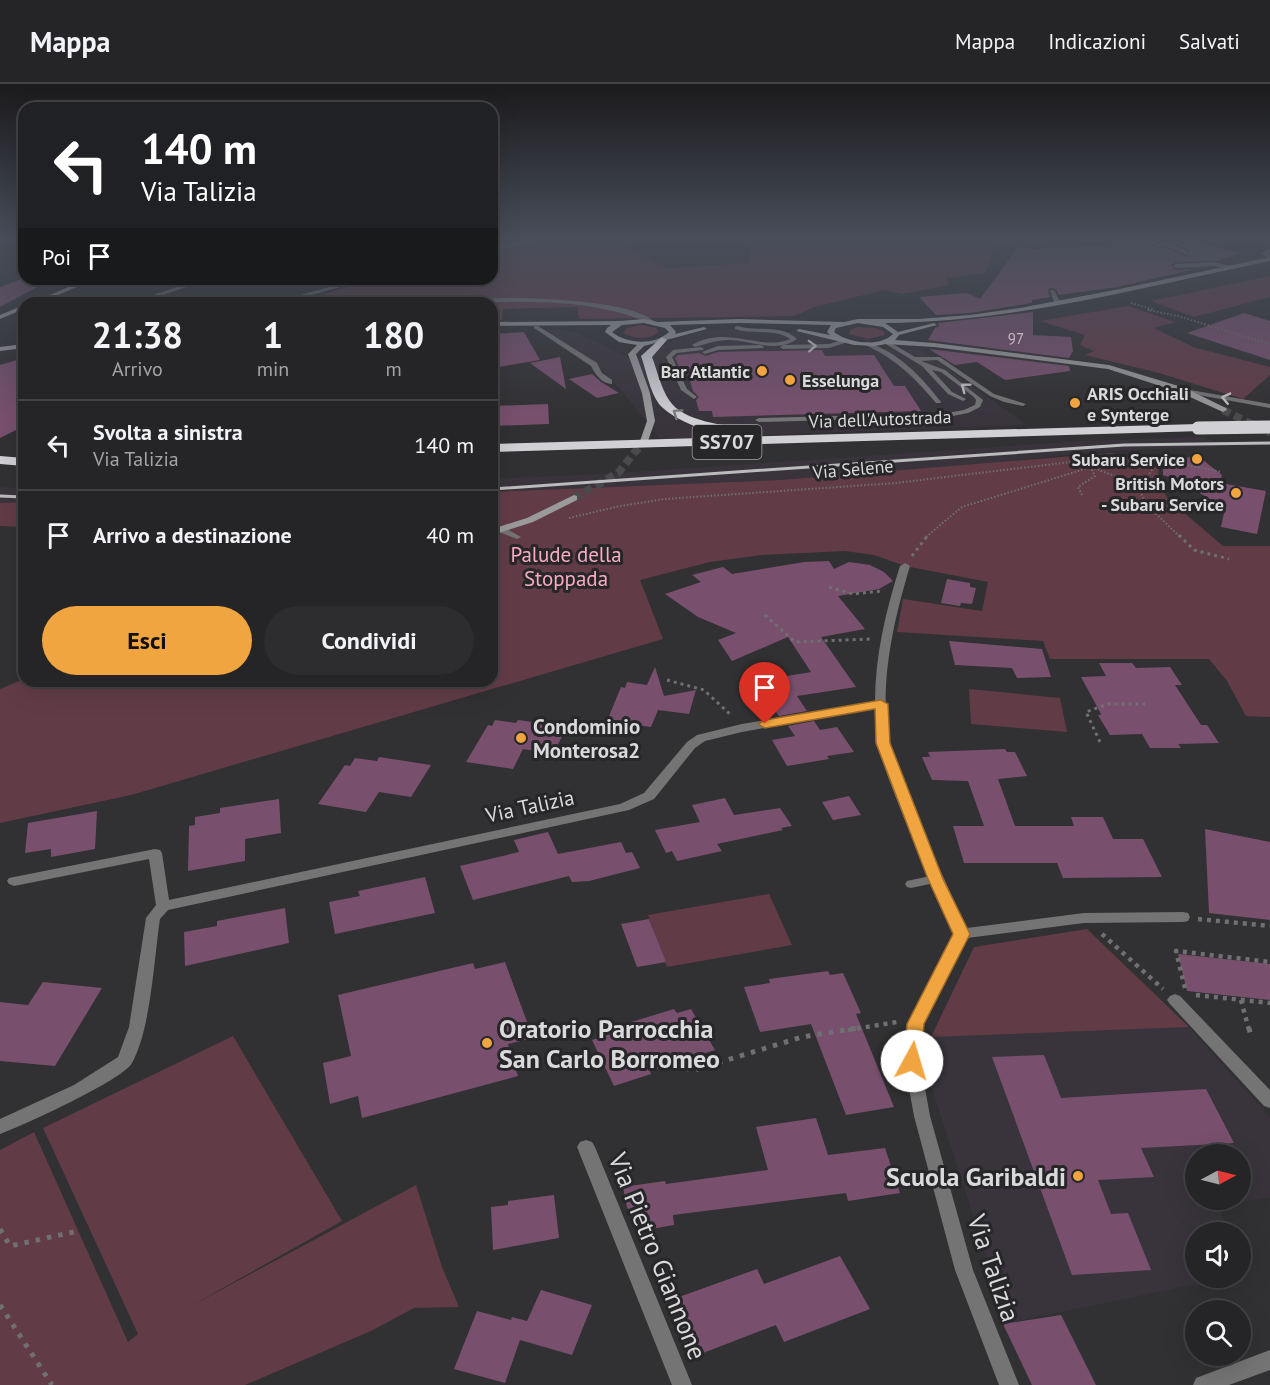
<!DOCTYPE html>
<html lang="it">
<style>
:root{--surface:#252426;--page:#2d2c2e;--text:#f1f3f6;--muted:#a3a4a7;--line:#424143;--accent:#f1a540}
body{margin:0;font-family:"PT Sans",sans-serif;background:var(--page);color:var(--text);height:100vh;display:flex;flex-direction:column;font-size:22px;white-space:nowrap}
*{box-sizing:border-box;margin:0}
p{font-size:20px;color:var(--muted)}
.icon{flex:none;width:33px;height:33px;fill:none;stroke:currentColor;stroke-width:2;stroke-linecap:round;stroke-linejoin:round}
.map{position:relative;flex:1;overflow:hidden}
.sheet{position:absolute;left:18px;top:213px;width:480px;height:390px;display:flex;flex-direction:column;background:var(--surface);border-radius:18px;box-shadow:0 6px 24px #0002,0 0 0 2px var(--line)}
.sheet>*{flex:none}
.hud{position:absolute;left:18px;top:18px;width:480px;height:183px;border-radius:18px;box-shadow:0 6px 24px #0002,0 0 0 2px var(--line);background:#202124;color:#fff;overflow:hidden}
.needle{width:39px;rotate:83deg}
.tools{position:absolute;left:1185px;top:1060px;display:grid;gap:12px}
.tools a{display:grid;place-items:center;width:66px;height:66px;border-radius:50%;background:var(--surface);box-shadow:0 6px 24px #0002,0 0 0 2px var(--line);font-size:30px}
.pin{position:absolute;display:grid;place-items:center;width:51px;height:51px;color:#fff;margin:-62px -26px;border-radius:50% 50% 50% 0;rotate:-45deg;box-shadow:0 0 6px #0007}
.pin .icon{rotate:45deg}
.me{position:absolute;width:66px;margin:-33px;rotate:6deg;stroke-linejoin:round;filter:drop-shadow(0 0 4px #0008)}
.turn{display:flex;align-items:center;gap:21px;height:126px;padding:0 24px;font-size:27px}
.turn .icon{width:78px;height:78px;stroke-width:2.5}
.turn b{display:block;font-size:42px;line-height:51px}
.then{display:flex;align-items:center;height:57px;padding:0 24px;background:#0003;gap:12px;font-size:22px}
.eta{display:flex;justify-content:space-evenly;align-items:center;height:102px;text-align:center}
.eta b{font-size:36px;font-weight:600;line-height:42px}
.primary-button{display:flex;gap:12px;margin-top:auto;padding:12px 24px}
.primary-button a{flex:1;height:69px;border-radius:36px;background:var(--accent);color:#111;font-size:24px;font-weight:600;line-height:69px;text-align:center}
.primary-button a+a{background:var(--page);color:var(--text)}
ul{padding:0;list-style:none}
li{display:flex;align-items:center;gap:18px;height:90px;padding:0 24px;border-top:2px solid var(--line)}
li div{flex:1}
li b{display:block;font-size:22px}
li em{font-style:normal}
header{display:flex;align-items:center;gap:36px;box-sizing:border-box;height:84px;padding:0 30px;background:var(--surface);border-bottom:2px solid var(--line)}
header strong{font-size:28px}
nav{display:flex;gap:33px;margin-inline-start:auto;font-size:21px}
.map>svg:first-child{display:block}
</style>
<header>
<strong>Mappa</strong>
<nav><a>Mappa</a><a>Indicazioni</a><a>Salvati</a></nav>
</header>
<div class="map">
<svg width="1270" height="1301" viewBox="0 0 1270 1301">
<rect width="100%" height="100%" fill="#313032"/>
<!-- built -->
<g fill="#39343c" fill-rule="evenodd">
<polygon points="555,245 576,249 629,273 638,275 664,261 695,249 721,245 811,249 857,264 920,265 1027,341 660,355 623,308 601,285 537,246"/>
<polygon points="1205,353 1218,362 1092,368 992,379 781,396 492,408 492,395 620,389 1082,357"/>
<polygon points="0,403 24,404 24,418 0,419"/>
<path d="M 1189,943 L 1270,1033 L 1270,1114 L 1217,1121 L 1231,1149 L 1196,1149 L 1196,1194 L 1226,1194 L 1008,1239 L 921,971 L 931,953 ZM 1196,1071 L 1240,1071 L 1240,1116 L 1196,1116 Z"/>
</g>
<!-- green -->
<g fill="#613c47">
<polygon points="554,154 586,154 624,162 668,184 748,179 752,154 1074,154 1084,162 996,159 986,189 946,194 949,201 902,210 884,206 815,223 794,232 579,235 577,223 503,225 502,236 492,236 492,219 290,219 378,195 492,195 492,168"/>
<polygon points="1270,192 1270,213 1194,233 1151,217"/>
<polygon points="1128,222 1175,238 1154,244 1193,263 1270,283 1270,291 1243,315 1159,289 1085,271 1094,267 1080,261 1085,251 1040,237"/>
<path d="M 642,241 L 656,244 L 659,248 C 649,256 634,255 623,249 L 627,244 Z"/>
<polygon points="858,243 875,244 883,247 885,251 868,255 849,250 850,246"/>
<polygon points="1111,369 1159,378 1158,398 1168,415 1223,462 1270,462 1270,633 1246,632 1227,597 1209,575 1050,575 1043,557 897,548 903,515 982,527 988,498 905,482 874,471 845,467 762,471 710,478 640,496 663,555 131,711 0,739 0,605 24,595 24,597 492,597 492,450 497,444 492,442 492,408 781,396"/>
<polygon points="24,418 24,443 0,442 0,419"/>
<polygon points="969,605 1060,614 1067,648 971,640"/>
<polygon points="769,810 792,861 667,883 648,831"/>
<polygon points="1087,845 1189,943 931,953 974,863"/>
<polygon points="233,952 342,1137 191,1222 416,1101 442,1183 459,1223 414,1224 371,1247 245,1301 0,1301 0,1066 34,1048 128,1258 138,1250 43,1044"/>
</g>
<!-- building -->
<g fill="#78506e">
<polygon points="1108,154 1180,154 1154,159 1152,161 1158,165 1165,163 1186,173 1191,167 1180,161 1196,158 1239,169 1218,177 1176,178 1171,181 1175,186 1195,185 1117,203 1059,211 1056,205 1050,204 1048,207 1050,213 1032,216 1032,219 970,229 936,231 919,213 967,209 980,215 1019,162 1036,166 1053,162 1111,162 1107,158 1113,158"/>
<polygon points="24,194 52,195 0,223 0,203"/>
<polygon points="1033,228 1033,251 1071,253 1073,267 1069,274 928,256 935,244 939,242 938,239"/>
<polygon points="1244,229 1270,237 1270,276 1187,249"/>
<polygon points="524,248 540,276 492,284 492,250"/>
<polygon points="929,265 1069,282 1070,287 1005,296 977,278 955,281"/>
<polygon points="822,266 825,272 874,271 894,302 905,302 921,327 713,333 712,327 699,327 696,316 699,313 693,307 688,290 682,290 675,274 678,271 699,269 706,272 718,268"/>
<polygon points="560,273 566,305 530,279"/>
<polygon points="24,274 24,342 0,354 0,281"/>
<polygon points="592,290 601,298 619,309 597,314 569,295"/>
<polygon points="548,320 549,340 492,342 492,322"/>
<polygon points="1199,373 1222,391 1220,399 1266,407 1257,450 1221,443 1225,424 1193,405 1179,404 1178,396 1163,391 1163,375"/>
<polygon points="829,477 834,485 849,478 870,481 884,488 893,497 879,505 838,512 865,545 821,553 856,603 797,612 807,627 779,632 770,620 759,622 745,599 811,588 788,553 732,577 718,556 736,549 698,533 665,510 701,498 692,491 723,483 732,490 804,478"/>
<polygon points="947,495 970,499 970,503 976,504 972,520 961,519 960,522 941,519"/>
<polygon points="949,557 1042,565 1051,593 1017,594 1012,584 955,581"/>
<polygon points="1099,579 1132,579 1136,584 1170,583 1182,601 1175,601 1201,641 1207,641 1219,659 1178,660 1181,664 1150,664 1142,650 1110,651 1098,631 1101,631 1100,628 1081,593 1106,592"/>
<polygon points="655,583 664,612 696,606 689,630 658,626 651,643 607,637 621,603 625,604 627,598 647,601"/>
<polygon points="495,636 516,639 518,636 567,643 553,670 523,665 513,685 466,678 488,641 492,642"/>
<polygon points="814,637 820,646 837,643 854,668 827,672 829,675 787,682 772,656 795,652 788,642"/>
<polygon points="1005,665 1007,668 1015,668 1027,692 998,695 1015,742 1074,742 1071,733 1103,733 1113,755 1143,755 1162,793 1063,794 1057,779 964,779 953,742 984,742 968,697 932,696 922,673 930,673 928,668"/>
<polygon points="379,673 431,681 411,713 379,708 366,728 318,720 345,681 350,682 355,674 377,677"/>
<polygon points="849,712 861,731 833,736 822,718"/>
<polygon points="725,714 734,731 780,724 792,742 781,744 783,746 717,760 722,767 677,777 672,767 666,769 655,746 700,738 692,721"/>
<polygon points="279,715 281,749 245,755 245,777 188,787 189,742 195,741 195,733 220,729 220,724"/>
<polygon points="97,727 95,765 51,773 51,765 25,769 28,739"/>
<polygon points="1205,745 1270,758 1270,836 1209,829"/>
<polygon points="548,748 558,770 621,758 626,769 632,768 640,784 589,797 572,798 569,792 473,816 460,782 519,768 514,756"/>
<polygon points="425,793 435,829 335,850 329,818 360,812 358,807"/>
<polygon points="285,824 289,859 185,882 184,848 217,842 217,837"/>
<polygon points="649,835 666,878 637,883 621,840"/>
<polygon points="1178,870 1270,880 1270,916 1187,907"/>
<polygon points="505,878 533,954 508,960 518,992 362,1034 358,1012 330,1020 323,979 351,972 338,911 473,879 475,885"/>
<polygon points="828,887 830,891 843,889 861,929 856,930 894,1023 846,1031 811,940 760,948 744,903 770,899 769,895"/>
<polygon points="43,898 102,904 55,982 0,977 0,918 28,921"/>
<polygon points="674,925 677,929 691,925 715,966 650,987 651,990 614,1002 592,956 617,948 615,943"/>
<polygon points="1044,971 1061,1014 1206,1005 1234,1059 1141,1064 1154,1093 1098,1096 1111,1130 1128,1129 1151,1186 1072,1191 992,973"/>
<polygon points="816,1034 828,1071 885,1064 900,1109 848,1117 846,1109 673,1131 674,1141 639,1147 627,1123 623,1103 665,1097 666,1100 768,1086 756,1043"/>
<polygon points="554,1111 559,1154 493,1166 491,1123 508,1121 508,1117"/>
<polygon points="840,1172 870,1225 784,1258 776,1241 690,1274 665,1218 757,1185 764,1200"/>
<polygon points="541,1206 592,1221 572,1271 520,1256 505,1299 454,1285 477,1227 511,1236 512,1233 527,1237"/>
<polygon points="1061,1231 1096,1301 1032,1301 1003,1240"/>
</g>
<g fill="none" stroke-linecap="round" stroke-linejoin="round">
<!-- secondary-tunnel -->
<g stroke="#4a494b" stroke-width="8" stroke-dasharray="8 4.5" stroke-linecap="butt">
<polyline points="1223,326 1270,349"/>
<polyline points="574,414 618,389 644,357"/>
</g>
<!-- path-far3 -->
<g stroke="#706f71" stroke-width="2" stroke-dasharray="1.5 2" stroke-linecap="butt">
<polyline points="1131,219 1152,225 1148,226 1178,232 1270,260"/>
<polyline points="1091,383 1136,400 1147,421 1180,453"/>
<polyline points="1136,400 1146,395 1154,383 1178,381"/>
<polyline points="1082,411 1078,403 1095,392 1091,384"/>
<polyline points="569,434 620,422 665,415 896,399 1087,376 1162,376 1221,388"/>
<polyline points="926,453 962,423 1091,383 1087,376"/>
</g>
<!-- path-far2 -->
<g stroke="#706f71" stroke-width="3" stroke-dasharray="3 4" stroke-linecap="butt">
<polyline points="1179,451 1194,466 1229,475"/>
<polyline points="912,472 928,451"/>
<polyline points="829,503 853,510 881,507"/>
<polyline points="765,531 795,558 870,555"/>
<polyline points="667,596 704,606 732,632"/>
<polyline points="1100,658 1086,628 1108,620 1145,620"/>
</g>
<!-- path-far1 -->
<g stroke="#706f71" stroke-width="4.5" stroke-dasharray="4 5" stroke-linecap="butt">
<polyline points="1198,835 1270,842"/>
<polyline points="1102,850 1163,905"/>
<polyline points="1185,904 1176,867 1270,878"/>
<polyline points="1196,911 1270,919"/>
<polyline points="1241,916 1249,946"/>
<polyline points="848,946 897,938"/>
</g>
<!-- path -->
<g stroke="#706f71" stroke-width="5" stroke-dasharray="4.5 7" stroke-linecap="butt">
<polyline points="1249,944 1251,953"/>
<polyline points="686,983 691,987 802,953 857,944"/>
<polyline points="0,1145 10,1162 78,1147"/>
<polyline points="0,1221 52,1301"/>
</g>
<!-- lane -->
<g fill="#747475" fill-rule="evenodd">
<polygon points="1270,165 1270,169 1268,169 1270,171 1270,176 1261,169"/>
<path d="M 737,242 C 757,248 781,240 797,255 C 776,270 751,256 728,256 C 716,256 706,260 695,263 L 692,261 C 727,240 762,268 790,255 C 774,244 752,251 735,245 L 735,243 Z"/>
<polygon points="846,255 849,257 848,258 829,264 783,265 780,263 783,261 829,260"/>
<polygon points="886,256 915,273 940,273 994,310 1026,320 1023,322 1004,318 990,312 937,276 921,277 945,286 983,316 980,323 968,329 947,333 759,338 755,336 759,334 947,329 964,326 975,321 976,316 974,313 941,288 932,286 952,308 966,315 963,317 948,310 922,282 884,259 883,258"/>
<path d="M 867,258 C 899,269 921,292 941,318 L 940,319 L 936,319 C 915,294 895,274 865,261 L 865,259 Z"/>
<polygon points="761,261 764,263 763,264 718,266 705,270 702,268 718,262"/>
<polygon points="701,263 704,265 703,266 677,269 672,273 687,305 697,313 694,315 681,306 666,273 673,266"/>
<polygon points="499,444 505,444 521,453 517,455 499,448"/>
<polygon points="935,791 939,792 941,795 939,798 911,804 907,803 905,800 907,797"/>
</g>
<!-- street -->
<g fill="#747475" fill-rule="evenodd">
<polygon points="539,154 547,154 492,168 492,164"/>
<polygon points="1196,154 1207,154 1173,160 1189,168 1187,171 1165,161 1157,163 1154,161"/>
<polygon points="1214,178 1234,183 1231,185 1214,182 1176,184 1173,182 1176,180"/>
<polygon points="201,195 210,195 139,219 129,219"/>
<polygon points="359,195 369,195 282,219 271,219"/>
<polygon points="1050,206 1054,206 1059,216 1065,218 1065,220 1054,218"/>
<path d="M 502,214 C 536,214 631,216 655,238 L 652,240 C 584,210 505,219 432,219 L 435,217 Z"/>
<path d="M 534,242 L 538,242 L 597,279 L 602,289 L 612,296 L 612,300 C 602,300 595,290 591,282 L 534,244 Z"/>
<polygon points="1179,304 1270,320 1270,324 1182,308 1178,306"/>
<path d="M 905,479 L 910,482 C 893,539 878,603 890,663 C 894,682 904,700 911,718 C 929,761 947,803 967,844 L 1084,829 L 1183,828 L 1188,829 L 1190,833 L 1188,837 L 1183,838 L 1084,839 L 967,854 L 923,940 L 920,977 L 930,1032 L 973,1186 L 1019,1301 L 999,1301 L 955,1186 L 914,1032 L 904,977 L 907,940 L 955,850 C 936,811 919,771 903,731 C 888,692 875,667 875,624 L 742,648 L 705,657 L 695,664 L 654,715 L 629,726 L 168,826 L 160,835 C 154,875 151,945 132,979 C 123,996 22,1042 0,1050 L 0,1035 L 74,1001 L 118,973 L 129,943 L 146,834 L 156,821 L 149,775 L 14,802 L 9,800 L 7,797 L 9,794 L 155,765 L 160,766 L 162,769 L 169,816 L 620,720 L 644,709 L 687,658 L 697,651 L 742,640 L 875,618 C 875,571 886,526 900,482 Z"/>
<polygon points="1175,910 1180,912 1270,1006 1270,1024 1264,1022 1170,920 1167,916 1170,912"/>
<polygon points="586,1056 592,1058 595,1063 692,1301 672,1301 577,1063 580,1058"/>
<polygon points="1270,1266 1270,1286 1229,1301 1193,1301 1196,1294"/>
</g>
<!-- secondary -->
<g fill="#9a9a9c" fill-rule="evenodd">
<path d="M 1270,173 L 1270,177 C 1142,203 1016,238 885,239 L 898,248 L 934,239 L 937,241 L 899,251 L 895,256 L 934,259 L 1109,281 L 1185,304 L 1226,324 L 1227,326 L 1223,328 L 1179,308 L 1108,285 L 934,263 L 886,260 L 875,262 L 854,261 L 796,247 L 799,245 L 830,251 L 827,248 L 831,241 L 739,239 L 670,241 L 676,248 L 675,250 L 704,243 L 707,245 L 644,262 L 636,270 L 650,309 L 655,337 L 648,357 L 644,359 L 640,357 L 647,337 L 642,309 L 628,270 L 637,261 L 619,258 L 605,248 L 607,244 L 611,241 L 492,242 L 492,238 L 620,237 L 644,235 L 658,238 L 739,235 L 844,238 L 858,235 L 919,235 L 970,231 L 1020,224 L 1120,205 ZM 644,239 L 665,244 L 669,248 C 654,262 627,260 612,248 L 622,241 ZM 858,239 L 883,243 L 893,250 C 879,264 848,259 834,248 L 836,244 Z"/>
<polygon points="87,195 95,195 40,219 31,219"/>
<polygon points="24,221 24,225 0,235 0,231"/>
<polygon points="24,260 24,264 0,267 0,263"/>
<polygon points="574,411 577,412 577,416 533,438 492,451 492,445 527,434"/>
</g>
<!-- highway -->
<g fill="#d1d1d5" fill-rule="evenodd">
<path d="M 662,253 L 667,256 L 652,273 C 657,286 661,304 669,316 C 684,339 725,340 749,346 L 751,349 L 749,352 C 727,357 674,338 659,320 C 650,308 646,286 641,272 Z"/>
<polygon points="1198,340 1204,344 1202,347 492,368 492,360"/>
<polygon points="0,372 24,374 24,382 0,380"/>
</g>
<!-- rail -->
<g stroke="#bbbabc" stroke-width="3">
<polyline points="492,405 1124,361 1270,359"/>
<polyline points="0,412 24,413"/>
</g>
<!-- highway-bridge -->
<polyline stroke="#d1d1d5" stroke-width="13" points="1198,344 1270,343"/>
</g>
<!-- one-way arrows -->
<defs><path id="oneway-chevron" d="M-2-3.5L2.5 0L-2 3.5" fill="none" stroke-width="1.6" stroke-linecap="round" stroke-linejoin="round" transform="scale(1.5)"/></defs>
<g stroke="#c6c5c7">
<use href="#oneway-chevron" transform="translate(812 262) rotate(-2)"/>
<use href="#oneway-chevron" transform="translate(965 303) rotate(-143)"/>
<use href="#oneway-chevron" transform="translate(1226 314) rotate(-167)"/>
</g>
<use stroke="#7c7c7e" href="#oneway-chevron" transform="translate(677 329) rotate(-145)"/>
<!-- sky -->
<linearGradient id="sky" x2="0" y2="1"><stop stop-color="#1b1a1c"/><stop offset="0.46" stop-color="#484e5a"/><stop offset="1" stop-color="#484e5a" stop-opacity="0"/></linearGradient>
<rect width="1270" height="336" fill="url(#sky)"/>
<!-- route -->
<polygon fill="#f1a540" stroke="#9d6b2a" stroke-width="1.5" points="881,616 888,620 890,659 943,795 970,850 924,940 921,977 918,982 912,984 905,982 903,977 907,940 953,850 928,795 876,659 875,625 765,644 758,640 765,636"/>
<!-- markers -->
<g fill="#f1a540" stroke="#272628" stroke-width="2">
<circle cx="762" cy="287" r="6"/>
<circle cx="790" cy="296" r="6"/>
<circle cx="1075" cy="319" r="6"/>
<circle cx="1197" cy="375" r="6"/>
<circle cx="1236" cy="409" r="6"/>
<circle cx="521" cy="654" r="6"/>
<circle cx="487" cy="959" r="6"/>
<circle cx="1078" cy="1092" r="6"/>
</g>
<g text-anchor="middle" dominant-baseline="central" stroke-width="6" stroke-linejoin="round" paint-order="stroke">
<!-- far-number labels -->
<g font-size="15" fill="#c2b7c0">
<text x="1016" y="254">97</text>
</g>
<!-- far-poi labels -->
<g font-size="18" font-weight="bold" fill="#dad9db" stroke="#272628" text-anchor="end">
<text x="750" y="287">Bar Atlantic</text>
<text x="802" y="296" text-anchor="start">Esselunga</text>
<text x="1087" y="309" text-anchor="start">ARIS Occhiali<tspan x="1087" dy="21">e Synterge</tspan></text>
<text x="1185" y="375">Subaru Service</text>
<text x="1224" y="399">British Motors<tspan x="1224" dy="21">- Subaru Service</tspan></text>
</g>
<!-- far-street labels -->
<g font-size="18" fill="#dad9db" stroke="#272628">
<text transform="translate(880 335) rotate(-2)">Via dell'Autostrada</text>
<text transform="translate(853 385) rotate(-5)">Via Selene</text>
</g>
<!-- shield labels -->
<rect fill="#272628" stroke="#a4a3a5" stroke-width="1.5" x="692.5" y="341" width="69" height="34" rx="4.5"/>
<g font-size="20" font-weight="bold" fill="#dad9db">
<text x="727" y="358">SS707</text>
</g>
<!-- park labels -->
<g font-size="21" fill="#faaac2" stroke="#272628">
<text x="566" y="470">Palude della<tspan x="566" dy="24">Stoppada</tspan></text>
</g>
<!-- poi labels -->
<g font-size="21" font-weight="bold" fill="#dad9db" stroke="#272628" text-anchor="start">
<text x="533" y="642">Condominio<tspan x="533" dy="24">Monterosa2</tspan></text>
</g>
<!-- street labels -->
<g font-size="21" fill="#dad9db" stroke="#272628">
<text transform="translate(530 722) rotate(-12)">Via Talizia</text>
</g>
<!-- near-poi labels -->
<g font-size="26" font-weight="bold" fill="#dad9db" stroke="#272628" text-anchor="start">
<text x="499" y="944">Oratorio Parrocchia<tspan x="499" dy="30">San Carlo Borromeo</tspan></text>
<text x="1066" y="1092" text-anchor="end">Scuola Garibaldi</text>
</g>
<!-- near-street labels -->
<g font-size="26" fill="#dad9db" stroke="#272628">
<text transform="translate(658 1172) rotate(68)">Via Pietro Giannone</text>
<text transform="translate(994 1184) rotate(71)">Via Talizia</text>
</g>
</g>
</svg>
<div class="tools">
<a><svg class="needle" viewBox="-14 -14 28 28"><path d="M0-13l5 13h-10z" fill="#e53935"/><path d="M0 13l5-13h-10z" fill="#a3a4a7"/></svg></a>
<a><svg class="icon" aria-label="sound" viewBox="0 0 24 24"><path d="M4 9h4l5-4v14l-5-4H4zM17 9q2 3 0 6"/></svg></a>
<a><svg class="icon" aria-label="search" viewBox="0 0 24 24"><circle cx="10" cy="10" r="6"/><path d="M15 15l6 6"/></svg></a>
</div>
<div class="pin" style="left:765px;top:640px;background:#d93025"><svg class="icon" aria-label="arrive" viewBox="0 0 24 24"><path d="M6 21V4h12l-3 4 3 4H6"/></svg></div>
<svg class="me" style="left:912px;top:977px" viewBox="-20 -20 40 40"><circle r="19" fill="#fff"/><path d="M0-13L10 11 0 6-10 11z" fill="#f1a540"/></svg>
<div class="hud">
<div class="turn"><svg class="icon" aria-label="left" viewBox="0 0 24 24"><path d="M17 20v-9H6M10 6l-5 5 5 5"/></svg><div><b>140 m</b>Via Talizia</div></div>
<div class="then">Poi<svg class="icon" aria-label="arrive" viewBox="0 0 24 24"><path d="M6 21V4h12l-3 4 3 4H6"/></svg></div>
</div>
<section class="sheet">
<div class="eta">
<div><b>21:38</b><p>Arrivo</p></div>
<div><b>1</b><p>min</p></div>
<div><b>180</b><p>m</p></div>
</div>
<ul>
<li><svg class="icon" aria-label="left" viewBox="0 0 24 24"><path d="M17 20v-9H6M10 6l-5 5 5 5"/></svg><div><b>Svolta a sinistra</b><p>Via Talizia</p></div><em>140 m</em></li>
<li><svg class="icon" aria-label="arrive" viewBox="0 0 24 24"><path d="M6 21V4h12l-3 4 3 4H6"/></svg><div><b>Arrivo a destinazione</b></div><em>40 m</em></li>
</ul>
<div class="primary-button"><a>Esci</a><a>Condividi</a></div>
</section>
</div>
